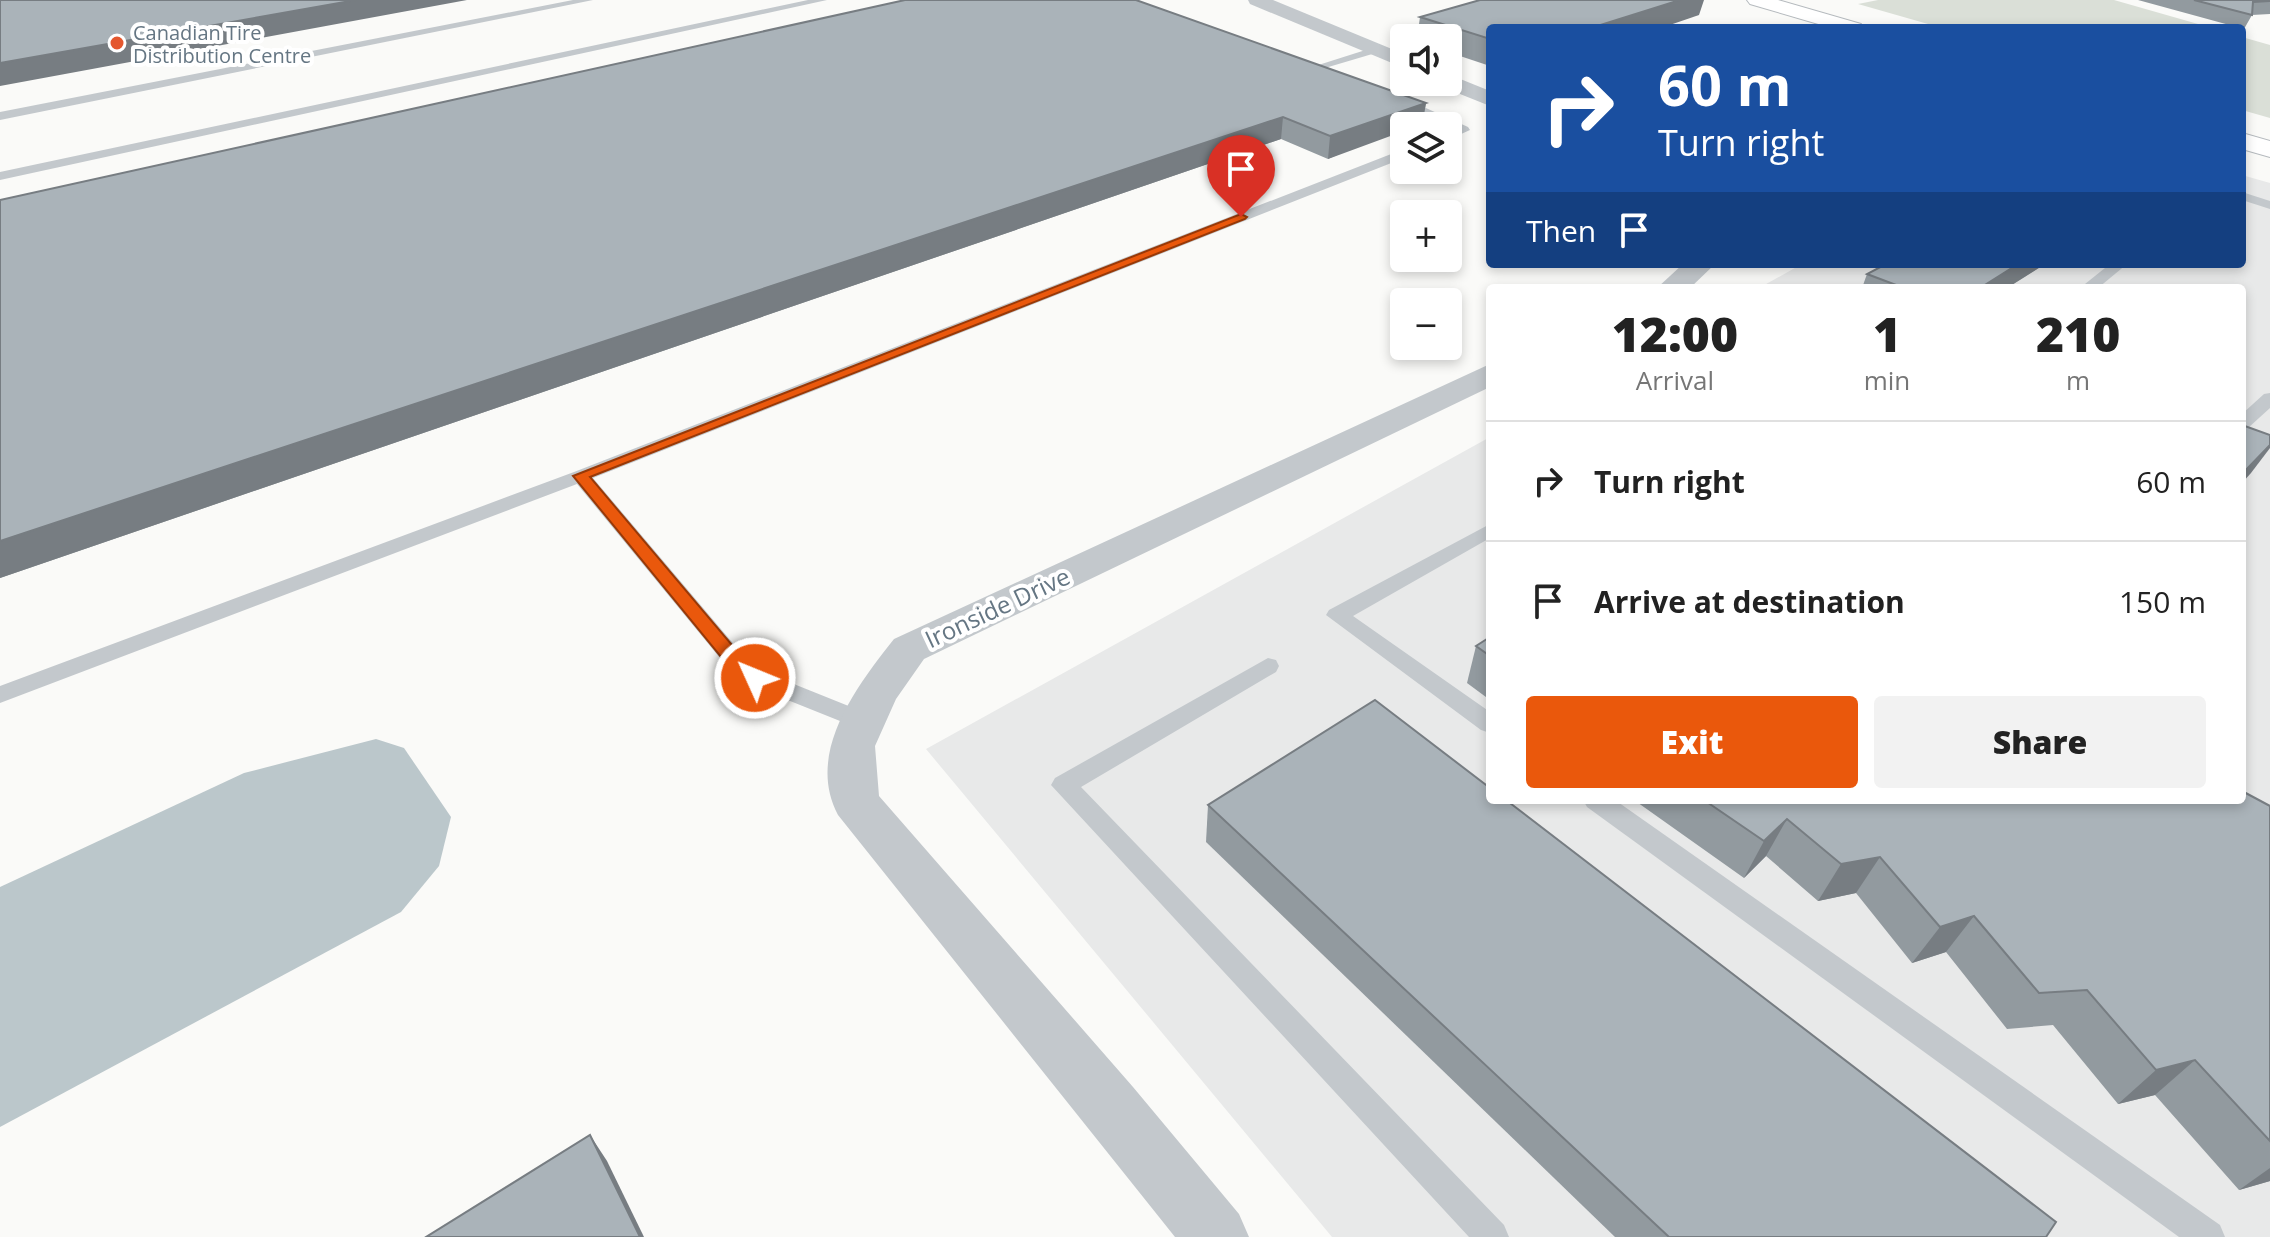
<!DOCTYPE html>
<meta charset="utf-8">
<style>
:root{--surface:#fff;--page:#f2f2f2;--text:#222;--muted:#767676;--line:#e0e0e0;--accent:#ea580c}
body{margin:0;font-family:"Open Sans",sans-serif;background:var(--page);color:var(--text);height:100vh;display:flex;flex-direction:column;font-size:30px;white-space:nowrap}
*{box-sizing:border-box;margin:0}
p{font-size:26px;color:var(--muted)}
.icon{flex:none;width:44px;height:44px;fill:none;stroke:currentColor;stroke-width:2;stroke-linecap:round;stroke-linejoin:round}
.map{position:relative;flex:1;overflow:hidden}
.details{position:absolute;left:1486px;top:284px;width:760px;height:520px;display:flex;flex-direction:column;background:var(--surface);border-radius:8px;box-shadow:0 4px 12px #0003}
.details>*{flex:none}
.banner{position:absolute;left:1486px;top:24px;width:760px;height:244px;border-radius:8px;box-shadow:0 4px 12px #0003;background:#1a4fa0;color:#fff;overflow:hidden}
.controls{position:absolute;left:1390px;top:24px;display:grid;gap:16px}
.controls a{display:grid;place-items:center;width:72px;height:72px;border-radius:8px;background:var(--surface);box-shadow:0 4px 12px #0003;font-size:40px}
.pin{position:absolute;display:grid;place-items:center;width:68px;height:68px;color:#fff;margin:-82px -34px;border-radius:50% 50% 50% 0;rotate:-45deg;box-shadow:0 0 8px #0007}
.pin .icon{rotate:45deg}
.me{position:absolute;width:88px;margin:-44px;rotate:314deg;stroke-linejoin:round;filter:drop-shadow(0 0 6px #0008)}
.turn{display:flex;align-items:center;gap:28px;height:168px;padding:0 40px;font-size:36px}
.turn .icon{width:104px;height:104px;stroke-width:2.5}
.turn b{display:block;font-size:56px;line-height:68px}
.then{display:flex;align-items:center;height:76px;padding:0 40px;background:#0003;gap:16px;font-size:30px}
.eta{display:flex;justify-content:space-evenly;align-items:center;height:136px;text-align:center}
.eta b{font-size:48px;font-weight:800;line-height:56px}
.button{display:flex;gap:16px;margin-top:auto;padding:16px 40px}
.button a{flex:1;height:92px;border-radius:8px;background:var(--accent);color:#fff;font-size:32px;font-weight:800;line-height:92px;text-align:center}
.button a+a{background:var(--page);color:var(--text)}
ul{padding:0;list-style:none}
li{display:flex;align-items:center;gap:24px;height:120px;padding:0 40px;border-top:2px solid var(--line)}
li div{flex:1}
li b{display:block;font-size:30px}
li em{font-style:normal}
.map>svg:first-child{display:block}
</style>
<div class="map">
<svg width="2270" height="1237" viewBox="0 0 2270 1237">
<rect width="100%" height="100%" fill="#fafaf8"/>
<!-- built -->
<polygon fill="#e8e9e9" points="2242,175 2270,183 2270,1237 1332,1237 926,749 1490,437 1490,800 2242,800 2242,288 1759,288 1802,264 2242,264"/>
<!-- green -->
<g fill="#dadfd7">
<polygon points="1878,0 2114,0 2212,28 1942,28 1858,4"/>
<polygon points="2242,37 2270,45 2270,118 2242,110"/>
</g>
<!-- water -->
<polygon fill="#bbc7cb" points="376,739 404,748 451,817 439,866 401,912 0,1127 0,887 244,773"/>
<g fill="none" stroke-linecap="round" stroke-linejoin="round">
<defs>
<g id="primary">
<polygon points="1747,0 1778,0 1861,24 1864,28 1832,28 1750,4"/>
<polygon points="2242,133 2270,141 2270,157 2242,149"/>
</g>
</defs>
<!-- primary casing -->
<use href="#primary" stroke="#b5babe" stroke-width="2"/>
<!-- service -->
<g fill="#c3c8cc" fill-rule="evenodd">
<polygon points="573,0 593,0 0,120 0,112"/>
<polygon points="808,0 827,0 0,180 0,172"/>
<polygon points="1375,47 1379,48 1379,52 1315,71 1309,68"/>
<polygon points="1397,95 1468,127 1470,130 1448,140 1448,132 1453,130 1393,101 1391,99"/>
<polygon points="1404,149 1404,158 593,478 754,668 871,715 875,721 871,727 863,730 855,727 738,680 577,484 0,703 0,686 574,472"/>
<polygon points="2242,192 2270,201 2270,209 2242,200"/>
<polygon points="2110,264 2127,264 2098,288 2080,288"/>
<polygon points="2270,393 2270,408 2248,428 2242,429 2242,414 2264,394"/>
<polygon points="1490,524 1490,538 1353,616 1490,712 1490,733 1481,730 1326,615 1329,610"/>
<polygon points="1268,658 1276,660 1279,666 1276,672 1081,787 1504,1225 1509,1237 1469,1237 1051,785 1055,778"/>
<polygon points="1583,800 1615,800 2220,1225 2225,1237 2179,1237 1587,807"/>
</g>
<!-- minor -->
<g fill="#c3c8cc" fill-rule="evenodd">
<polygon points="1248,0 1273,0 1404,54 1404,68 1250,4"/>
<polygon points="1448,74 1490,91 1490,106 1440,86 1438,82 1448,82"/>
<polygon points="1683,264 1715,264 1690,288 1657,288"/>
<path d="M 1490,364 L 1490,387 L 924,659 L 896,699 L 875,746 L 879,796 L 1133,1087 L 1239,1214 L 1249,1237 L 1175,1237 L 838,815 C 805,753 857,686 894,639 Z"/>
</g>
<!-- primary -->
<use href="#primary" fill="#fff" fill-rule="evenodd"/>
</g>
<!-- wall -->
<g fill="#929a9f">
<polygon points="2138,0 2270,0 2270,14 2252,15 2244,29"/>
<polygon points="1699,15 1490,28 1490,66 1448,52 1448,38 1417,38 1420,17"/>
<polygon points="1426,103 1422,125 1418,126 1404,126 1328,159 1281,139 0,578 0,200"/>
<polygon points="1886,264 2045,264 2007,288 1862,288 1867,274"/>
<polygon points="1490,637 1490,700 1467,683 1476,646"/>
<polygon points="1634,800 2242,800 2270,806 2270,1181 2239,1190 2155,1095 2118,1104 2053,1025 2007,1029 1946,952 1912,963 1856,893 1818,901 1766,856 1744,878"/>
<polygon points="1208,805 2046,1237 1615,1237 1206,842"/>
</g>
<!-- shaded-wall -->
<g fill="#777d82">
<polygon points="356,0 467,0 0,86 0,63"/>
<polygon points="1680,0 1704,0 1699,15 1661,28 1591,28"/>
<polygon points="1426,103 1422,125 1418,126 1404,126 1404,131 1328,159 1330,136"/>
<polygon points="1283,117 1281,139 0,578 0,541"/>
<polygon points="2018,264 2045,264 2007,288 1980,288"/>
<polygon points="2270,445 2270,448 2251,473 2242,483 2242,474"/>
<polygon points="1787,819 1766,856 1744,878 1764,841"/>
<polygon points="1880,857 1856,893 1818,901 1841,864"/>
<polygon points="1974,916 1946,952 1912,963 1940,927"/>
<polygon points="2195,1060 2155,1095 2118,1104 2156,1070"/>
<polygon points="590,1135 607,1161 644,1237 640,1237"/>
<polygon points="2270,1168 2270,1181 2239,1190"/>
</g>
<!-- building -->
<g fill="#aab3b9" stroke="#777d82" stroke-width="2">
<polygon points="0,0 356,0 0,63"/>
<polygon points="905,0 1136,0 1426,103 1330,136 1283,117 0,541 0,200"/>
<polygon points="1480,0 1680,0 1591,28 1490,28 1490,39 1420,17"/>
<polygon points="2194,0 2270,0 2270,1 2253,2 2252,15"/>
<polygon points="1886,264 2018,264 1980,288 1904,288 1867,274"/>
<polygon points="2242,425 2270,435 2270,445 2242,474"/>
<polygon points="1490,637 1490,656 1476,646"/>
<polygon points="1375,700 1490,788 1490,800 1506,800 2056,1222 2046,1237 1669,1237 1208,805"/>
<polygon points="2242,791 2270,806 2270,1141 2195,1060 2156,1070 2087,990 2039,993 1974,916 1940,927 1880,857 1841,864 1787,819 1764,841 1704,800 2242,800"/>
<polygon points="590,1135 640,1237 426,1237"/>
</g>
<!-- route -->
<polygon fill="#ea580c" stroke="#983908" stroke-width="2" points="1241,214 1247,217 1245,219 590,477 753,670 765,678 762,683 755,685 739,679 573,476"/>
<!-- markers -->
<circle fill="#e4572e" stroke="#fff" stroke-width="3" cx="117" cy="43" r="8"/>
<g text-anchor="middle" dominant-baseline="central" stroke-width="8" stroke-linejoin="round" paint-order="stroke">
<!-- far-poi labels -->
<g font-size="20" fill="#657683" stroke="#fff" text-anchor="start">
<text x="133" y="32">Canadian Tire<tspan x="133" dy="23">Distribution Centre</tspan></text>
</g>
<!-- street labels -->
<g font-size="24" fill="#657683" stroke="#fff">
<text transform="translate(997 607) rotate(-25)">Ironside Drive</text>
</g>
</g>
</svg>
<div class="controls">
<a><svg class="icon" aria-label="sound" viewBox="0 0 24 24"><path d="M4 9h4l5-4v14l-5-4H4zM17 9q2 3 0 6"/></svg></a>
<a><svg class="icon" aria-label="layers" viewBox="0 0 24 24"><path d="M12 4l9 5-9 5-9-5zM3 14l9 5 9-5"/></svg></a>
<a>+</a>
<a>−</a>
</div>
<div class="pin" style="left:1241px;top:217px;background:#d93025"><svg class="icon" aria-label="arrive" viewBox="0 0 24 24"><path d="M6 21V4h12l-3 4 3 4H6"/></svg></div>
<svg class="me" style="left:755px;top:678px" viewBox="-20 -20 40 40"><circle r="17" fill="#ea580c" stroke="#fff" stroke-width="3"/><path d="M0-11L8 9 0 5-8 9z" fill="#fff"/></svg>
<div class="banner">
<div class="turn"><svg class="icon" aria-label="right" viewBox="0 0 24 24"><path d="M7 20v-9h11M14 6l5 5-5 5"/></svg><div><b>60 m</b>Turn right</div></div>
<div class="then">Then<svg class="icon" aria-label="arrive" viewBox="0 0 24 24"><path d="M6 21V4h12l-3 4 3 4H6"/></svg></div>
</div>
<section class="details">
<div class="eta">
<div><b>12:00</b><p>Arrival</p></div>
<div><b>1</b><p>min</p></div>
<div><b>210</b><p>m</p></div>
</div>
<ul>
<li><svg class="icon" aria-label="right" viewBox="0 0 24 24"><path d="M7 20v-9h11M14 6l5 5-5 5"/></svg><div><b>Turn right</b></div><em>60 m</em></li>
<li><svg class="icon" aria-label="arrive" viewBox="0 0 24 24"><path d="M6 21V4h12l-3 4 3 4H6"/></svg><div><b>Arrive at destination</b></div><em>150 m</em></li>
</ul>
<div class="button"><a>Exit</a><a>Share</a></div>
</section>
</div>
